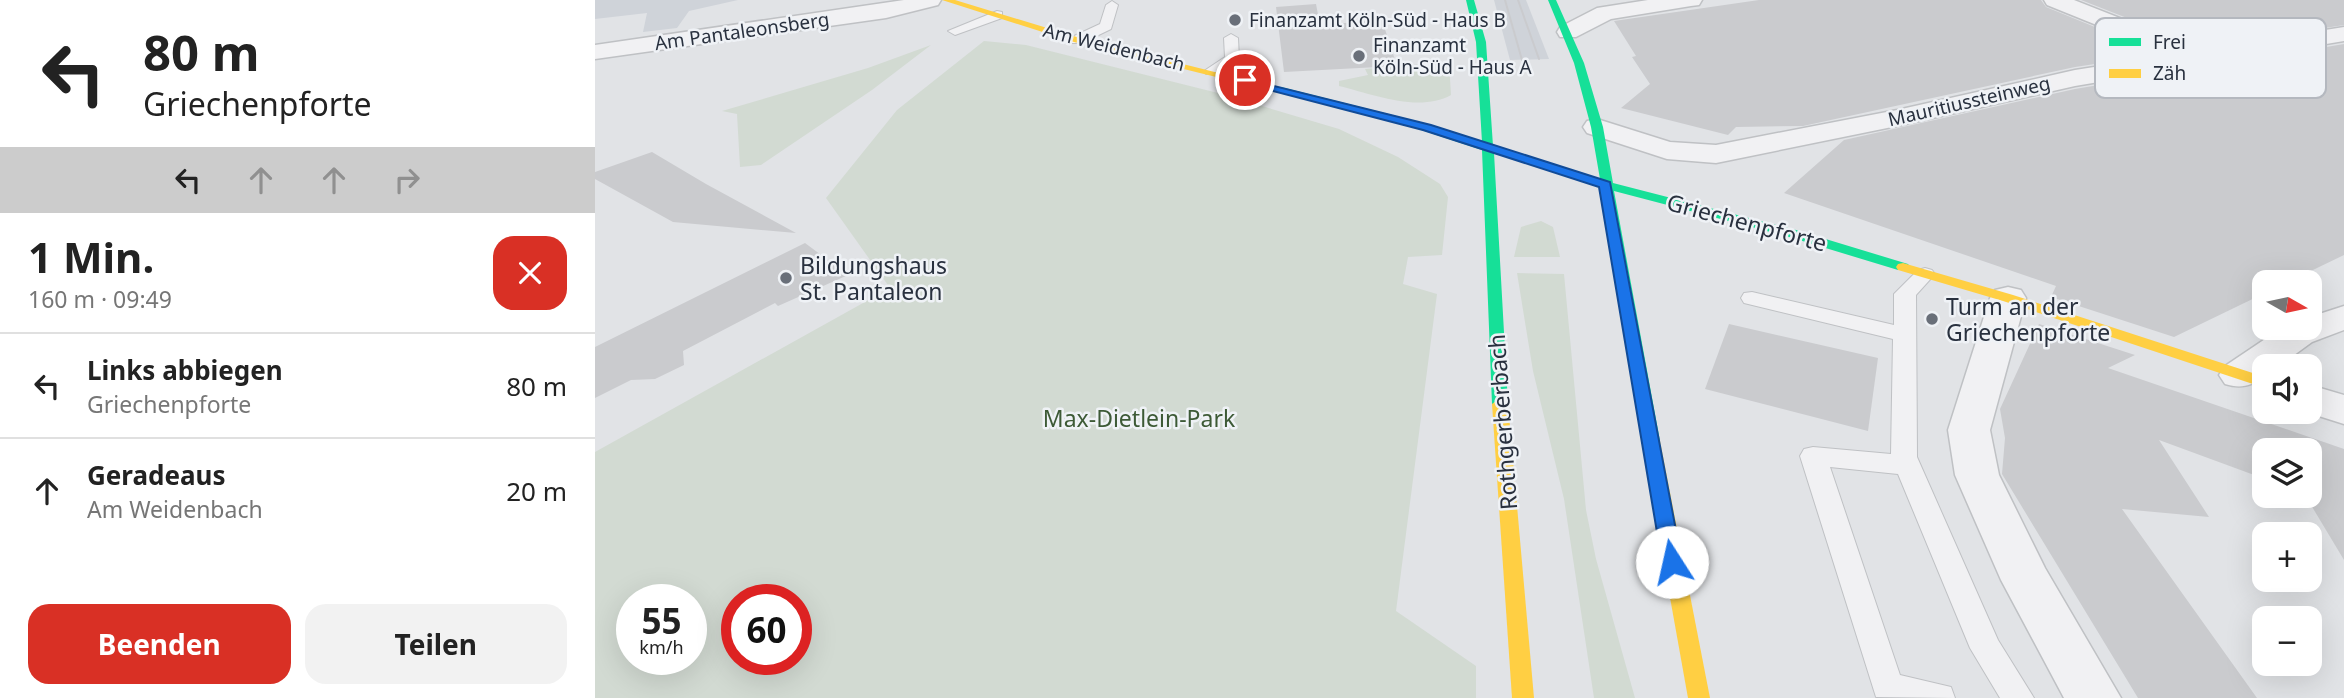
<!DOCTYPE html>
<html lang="de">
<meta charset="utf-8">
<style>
:root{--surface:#fff;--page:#f2f2f2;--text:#222;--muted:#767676;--line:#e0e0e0;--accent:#d93025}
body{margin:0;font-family:"Noto Sans",sans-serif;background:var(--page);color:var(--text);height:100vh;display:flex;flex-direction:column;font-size:26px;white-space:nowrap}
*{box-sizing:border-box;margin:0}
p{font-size:23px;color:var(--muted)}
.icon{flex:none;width:38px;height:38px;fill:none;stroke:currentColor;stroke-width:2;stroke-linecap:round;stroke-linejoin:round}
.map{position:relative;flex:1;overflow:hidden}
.panel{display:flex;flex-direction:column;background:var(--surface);width:595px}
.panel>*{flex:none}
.hud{background:#fff;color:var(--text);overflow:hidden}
.needle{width:46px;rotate:99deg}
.tools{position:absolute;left:1657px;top:270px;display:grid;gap:14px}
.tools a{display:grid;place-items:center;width:70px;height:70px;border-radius:14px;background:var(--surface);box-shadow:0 7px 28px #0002;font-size:35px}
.speed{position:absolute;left:21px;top:584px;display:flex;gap:14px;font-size:35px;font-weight:700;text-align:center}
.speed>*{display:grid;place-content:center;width:91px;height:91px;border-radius:50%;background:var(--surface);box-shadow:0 7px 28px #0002;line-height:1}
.speed small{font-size:18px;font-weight:400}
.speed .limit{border:10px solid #d22;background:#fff;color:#111}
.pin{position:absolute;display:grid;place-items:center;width:60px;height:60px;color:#fff;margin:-30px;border:4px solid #fff;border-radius:50%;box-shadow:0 2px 7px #0007}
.me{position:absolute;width:77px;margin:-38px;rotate:350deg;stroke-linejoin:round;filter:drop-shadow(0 0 5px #0008)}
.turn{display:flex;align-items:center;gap:24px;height:147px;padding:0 28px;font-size:32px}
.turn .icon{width:91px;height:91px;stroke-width:2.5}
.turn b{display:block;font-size:49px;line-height:60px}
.lanes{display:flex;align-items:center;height:66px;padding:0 28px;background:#0003;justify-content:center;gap:35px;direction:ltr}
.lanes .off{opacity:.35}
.round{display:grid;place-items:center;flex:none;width:74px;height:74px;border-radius:21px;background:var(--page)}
.summary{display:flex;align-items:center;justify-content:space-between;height:119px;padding:0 28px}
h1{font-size:42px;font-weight:700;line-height:52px}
.action{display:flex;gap:14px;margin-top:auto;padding:14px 28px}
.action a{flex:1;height:80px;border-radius:21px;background:var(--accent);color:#fff;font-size:28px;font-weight:700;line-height:80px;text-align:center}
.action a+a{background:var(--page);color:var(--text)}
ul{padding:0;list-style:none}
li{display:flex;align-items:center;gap:21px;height:105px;padding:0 28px;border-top:2px solid var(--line)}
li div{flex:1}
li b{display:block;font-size:26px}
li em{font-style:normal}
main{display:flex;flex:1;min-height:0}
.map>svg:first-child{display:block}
</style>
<main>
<section class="panel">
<div class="hud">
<div class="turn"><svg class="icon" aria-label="left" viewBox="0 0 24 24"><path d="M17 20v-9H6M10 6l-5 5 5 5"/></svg><div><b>80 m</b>Griechenpforte</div></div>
<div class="lanes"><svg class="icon" aria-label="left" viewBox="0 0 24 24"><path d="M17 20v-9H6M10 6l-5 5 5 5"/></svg><svg class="icon off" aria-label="ahead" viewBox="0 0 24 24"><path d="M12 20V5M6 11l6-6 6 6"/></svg><svg class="icon off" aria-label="ahead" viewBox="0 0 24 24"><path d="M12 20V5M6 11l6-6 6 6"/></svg><svg class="icon off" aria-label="right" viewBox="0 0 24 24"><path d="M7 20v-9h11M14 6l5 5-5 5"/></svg></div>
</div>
<div class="summary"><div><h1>1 Min.</h1><p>160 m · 09:49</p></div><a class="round" style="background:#d93025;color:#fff"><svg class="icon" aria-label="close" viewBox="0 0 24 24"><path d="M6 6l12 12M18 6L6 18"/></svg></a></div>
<ul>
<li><svg class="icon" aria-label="left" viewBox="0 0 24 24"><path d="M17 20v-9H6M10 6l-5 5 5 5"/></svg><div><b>Links abbiegen</b><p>Griechenpforte</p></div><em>80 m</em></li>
<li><svg class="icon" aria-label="ahead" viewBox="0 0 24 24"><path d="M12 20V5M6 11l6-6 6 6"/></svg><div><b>Geradeaus</b><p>Am Weidenbach</p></div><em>20 m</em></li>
</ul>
<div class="action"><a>Beenden</a><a>Teilen</a></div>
</section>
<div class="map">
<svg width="1749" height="698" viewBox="0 0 1749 698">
<rect width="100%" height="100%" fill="#e1e3e6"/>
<!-- built -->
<g fill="#cfd3d9">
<polygon points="0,0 143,0 94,11 82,28 48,32 52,13 0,19"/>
<polygon points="899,0 931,0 954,59 915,60"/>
</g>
<!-- green -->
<g fill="#d2dad2" fill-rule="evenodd">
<path d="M 389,41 L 431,45 L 623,93 L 744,129 L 803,157 L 845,184 L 853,197 L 847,255 L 813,257 L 808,284 L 842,294 L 801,611 L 881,666 L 881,698 L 0,698 L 0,452 L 295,288 L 231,198 L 302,110 ZM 96,600 L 96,660 L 37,660 L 37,600 ZM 201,600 L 201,660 L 142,660 L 142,600 Z"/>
<polygon points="336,45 277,90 166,165 145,167 142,114 127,111 273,68"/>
<path d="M 854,62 L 856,95 C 824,113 777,94 744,86 L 744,81 L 773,75 L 770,69 Z"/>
<polygon points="946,221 958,227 965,257 919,257 926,227"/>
<polygon points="922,273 969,274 991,510 1001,559 1040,698 999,698 969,499 938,371"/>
</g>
<!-- building -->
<g fill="#cacbce">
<polygon points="1164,0 1446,0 1451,7 1566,54 1480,67 1208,126 1141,127 1133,135 1026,108 1055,84 1037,57 1041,56 1019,21"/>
<polygon points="1486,0 1749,0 1749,25 1606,47"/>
<polygon points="721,4 725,25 787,20 802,66 689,72 681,7"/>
<polygon points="1749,44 1749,255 1693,282 1670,282 1670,293 1579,337 1456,297 1461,286 1189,193 1249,140 1480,89"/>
<polygon points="57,152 111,184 201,233 78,222 0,179 0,172"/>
<polygon points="210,243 253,275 183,306 180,303 88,351 89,365 60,379 36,380 0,398 0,347"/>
<polygon points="1134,324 1283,358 1273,431 1110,389"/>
<polygon points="1444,324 1540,355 1513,368 1749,449 1749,560 1710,495 1715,495 1715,450 1670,450 1670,479 1564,440 1614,517 1527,509 1662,698 1543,698 1407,474 1410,438 1405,409"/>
</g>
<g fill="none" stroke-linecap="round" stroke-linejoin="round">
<defs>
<g id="lane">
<polygon points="517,1 523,5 516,29 487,43 477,43 477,37 505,24 511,5"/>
<polygon points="402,11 407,12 407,18 360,35 353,31"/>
<polygon points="636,34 643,38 644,59 621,74 611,74 609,71 630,57 629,38"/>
<polygon points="1330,268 1337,270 1340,274 1321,295 1322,457 1403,640 1439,698 1405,698 1375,648 1303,474 1235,467 1305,675 1356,687 1360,698 1281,697 1205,456 1209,449 1218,447 1296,454 1298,339 1149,303 1146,298 1149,293 1157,292 1299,325 1299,294 1323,270"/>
</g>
<g id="street">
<polygon points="309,0 346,0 343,5 291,18 0,59 0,45"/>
<polygon points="1053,0 1107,0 1104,5 1096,6 1016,19 981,37 965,37 962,32 965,27 1002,8"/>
<polygon points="1449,0 1479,0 1606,50 1749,27 1749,41 1480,86 1302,126 1121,163 1072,159 992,133 988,127 992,121 1002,119 1075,142 1121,145 1302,110 1480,70 1576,55 1452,5"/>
<polygon points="1413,287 1426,290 1431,298 1395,430 1404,475 1450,568 1526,698 1469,698 1406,580 1360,475 1353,430 1395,298 1400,290"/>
<path d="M 1749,306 L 1749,330 L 1717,342 L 1684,366 L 1670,366 L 1670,376 C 1656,386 1646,389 1630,384 L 1624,375 L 1630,366 L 1688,327 L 1715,327 L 1715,317 Z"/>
<polygon points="1715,385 1749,395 1749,424 1708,411 1715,411"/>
</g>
</defs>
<!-- lane casing -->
<use href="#lane" stroke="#bfc1c4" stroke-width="2"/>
<!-- street casing -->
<use href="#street" stroke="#bfc1c4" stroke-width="3"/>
<!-- lane -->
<use href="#lane" fill="#f1f1f3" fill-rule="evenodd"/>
<!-- street -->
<use href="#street" fill="#f1f1f3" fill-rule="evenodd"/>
<!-- fast -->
<polygon fill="#16e098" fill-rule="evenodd" points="871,0 879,0 891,42 898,146 1005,179 996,127 979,63 953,0 961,0 989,63 1008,127 1018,183 1201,230 1313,264 1315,267 1313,270 1303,270 1191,236 1019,191 1065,441 1062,445 1050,445 1047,441 1006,188 899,153 913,404 911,408 899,408 897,404 887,150 805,123 681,90 686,87 813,119 887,142 881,42"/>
<!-- slow -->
<g fill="#ffcf43" fill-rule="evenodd">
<polygon points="347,0 360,0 485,38 691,90 686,93 479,42"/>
<polygon points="1308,263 1418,295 1670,377 1670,388 1408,301 1303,270 1301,267 1303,264"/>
<polygon points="905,398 913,404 939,698 917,698 897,404"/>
<polygon points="1056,435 1062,437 1065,441 1115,698 1093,698 1047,441 1050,437"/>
</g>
<!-- tram -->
<g stroke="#cacbce" stroke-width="2">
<polyline points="910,0 927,60"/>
<polyline points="923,0 944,59"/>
</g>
</g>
<!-- route -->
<polygon fill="#1a73e8" stroke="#114b97" stroke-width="2" points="647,78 836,125 1015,182 1087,562 1084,567 1077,570 1070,567 1067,562 1004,187 828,130 647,83"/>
<!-- markers -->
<g fill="#696f79" stroke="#eff2f6" stroke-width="2.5">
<circle cx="640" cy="20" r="7"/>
<circle cx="764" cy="56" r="7"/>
<circle cx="191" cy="278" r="7"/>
<circle cx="1337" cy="319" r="7"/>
</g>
<g text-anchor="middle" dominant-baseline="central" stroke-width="5" stroke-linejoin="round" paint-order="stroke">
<!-- far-poi labels -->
<g font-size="19" fill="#29313f" stroke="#eff2f6" text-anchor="start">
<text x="654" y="20">Finanzamt Köln-Süd - Haus B</text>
<text x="778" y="45">Finanzamt<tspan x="778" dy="22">Köln-Süd - Haus A</tspan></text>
</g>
<!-- far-street labels -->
<g font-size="19" fill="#29313f" stroke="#eff2f6">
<text transform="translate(147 31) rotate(-8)">Am Pantaleonsberg</text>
<text transform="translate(519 47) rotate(14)">Am Weidenbach</text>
<text transform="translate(1374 101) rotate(-13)">Mauritiussteinweg</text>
</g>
<!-- street labels -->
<g font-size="23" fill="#29313f" stroke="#eff2f6">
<text transform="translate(1152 222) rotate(15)">Griechenpforte</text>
<text transform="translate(907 422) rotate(-94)">Rothgerberbach</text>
</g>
<!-- poi labels -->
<g font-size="23" fill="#29313f" stroke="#eff2f6" text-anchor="start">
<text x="205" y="265">Bildungshaus<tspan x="205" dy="26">St. Pantaleon</tspan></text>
<text x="1351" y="306">Turm an der<tspan x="1351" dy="26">Griechenpforte</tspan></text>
</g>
<!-- park labels -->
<g font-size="23" fill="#3d5a36" stroke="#eff2f6">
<text x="544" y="418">Max-Dietlein-Park</text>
</g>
</g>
<!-- legend -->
<rect x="1500" y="18" width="231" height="80" rx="10" fill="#eff2f6" stroke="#b4b8bf" stroke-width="2"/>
<rect x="1514" y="38" width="32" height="8" fill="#16e098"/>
<rect x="1514" y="69" width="32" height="9" fill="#ffcf43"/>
<g font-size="19" fill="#29313f">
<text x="1558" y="49">Frei</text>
<text x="1558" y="80">Zäh</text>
</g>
</svg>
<div class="tools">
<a><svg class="needle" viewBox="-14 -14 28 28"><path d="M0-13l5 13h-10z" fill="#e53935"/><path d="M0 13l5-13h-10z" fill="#767676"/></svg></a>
<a><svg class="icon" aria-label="sound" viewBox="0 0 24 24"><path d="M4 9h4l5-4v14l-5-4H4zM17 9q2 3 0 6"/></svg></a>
<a><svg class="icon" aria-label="layers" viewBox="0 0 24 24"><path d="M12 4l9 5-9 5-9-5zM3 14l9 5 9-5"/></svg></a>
<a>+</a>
<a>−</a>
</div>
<div class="speed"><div>55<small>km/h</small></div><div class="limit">60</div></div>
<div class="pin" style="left:650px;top:80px;background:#d93025"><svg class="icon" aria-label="arrive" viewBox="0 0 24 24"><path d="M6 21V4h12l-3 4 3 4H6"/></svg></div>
<svg class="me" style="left:1077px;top:562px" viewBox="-20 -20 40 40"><circle r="19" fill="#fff"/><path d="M0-13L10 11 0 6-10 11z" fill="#1a73e8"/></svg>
</div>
</main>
